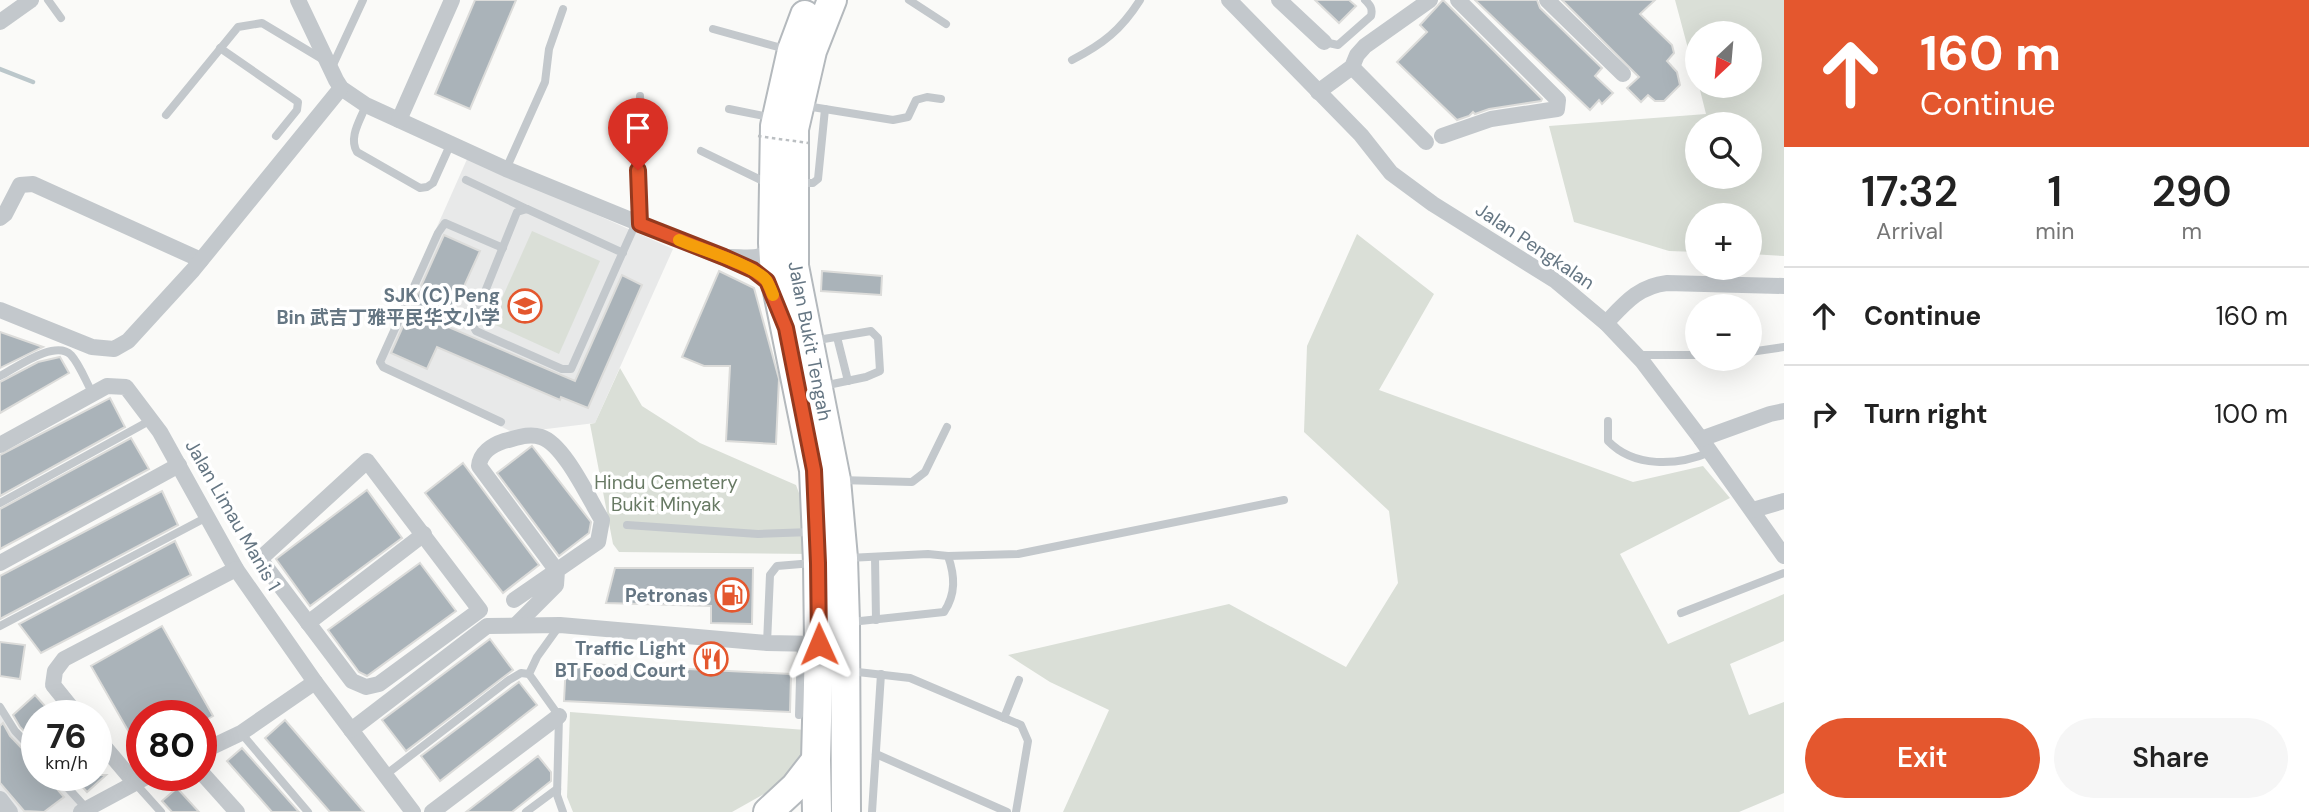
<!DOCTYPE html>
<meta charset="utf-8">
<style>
:root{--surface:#fff;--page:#f6f6f6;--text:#222;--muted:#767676;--line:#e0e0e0;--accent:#e4572e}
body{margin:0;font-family:"DM Sans","Noto Sans SC",sans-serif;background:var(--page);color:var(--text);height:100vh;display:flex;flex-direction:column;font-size:26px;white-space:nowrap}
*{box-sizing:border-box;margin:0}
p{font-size:23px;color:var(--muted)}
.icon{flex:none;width:38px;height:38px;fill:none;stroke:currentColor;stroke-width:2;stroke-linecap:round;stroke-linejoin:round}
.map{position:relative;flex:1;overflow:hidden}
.drawer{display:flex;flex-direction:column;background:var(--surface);width:525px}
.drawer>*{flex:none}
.banner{background:#e4572e;color:#fff;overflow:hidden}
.needle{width:46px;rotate:206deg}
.fabs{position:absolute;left:1685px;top:21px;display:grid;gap:14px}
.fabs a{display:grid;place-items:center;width:77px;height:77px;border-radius:50%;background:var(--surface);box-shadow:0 7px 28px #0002;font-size:35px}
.speed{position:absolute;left:21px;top:700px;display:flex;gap:14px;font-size:35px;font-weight:700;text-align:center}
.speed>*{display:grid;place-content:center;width:91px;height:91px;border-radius:50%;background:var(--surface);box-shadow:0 7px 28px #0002;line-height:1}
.speed small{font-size:18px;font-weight:400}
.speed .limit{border:10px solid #d22;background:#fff;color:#111}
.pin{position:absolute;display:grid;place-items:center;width:60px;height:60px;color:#fff;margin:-72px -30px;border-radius:50% 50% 50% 0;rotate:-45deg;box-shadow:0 0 7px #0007}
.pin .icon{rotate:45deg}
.me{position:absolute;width:77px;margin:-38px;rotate:359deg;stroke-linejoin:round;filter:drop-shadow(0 0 5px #0008)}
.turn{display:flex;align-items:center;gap:24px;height:147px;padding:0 21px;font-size:32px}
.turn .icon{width:91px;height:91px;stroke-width:2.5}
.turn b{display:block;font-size:49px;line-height:60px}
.eta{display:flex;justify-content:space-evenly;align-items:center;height:119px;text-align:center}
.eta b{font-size:42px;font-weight:600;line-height:49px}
.primary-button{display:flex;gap:14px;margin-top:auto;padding:14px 21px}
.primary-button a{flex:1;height:80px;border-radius:42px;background:var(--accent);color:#fff;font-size:28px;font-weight:600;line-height:80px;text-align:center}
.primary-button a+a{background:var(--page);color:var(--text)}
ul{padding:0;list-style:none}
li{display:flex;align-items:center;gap:21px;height:98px;padding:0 21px;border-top:2px solid var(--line)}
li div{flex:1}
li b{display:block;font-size:26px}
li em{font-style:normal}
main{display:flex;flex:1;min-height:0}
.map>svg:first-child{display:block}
</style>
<main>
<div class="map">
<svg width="1784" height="812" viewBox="0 0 1784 812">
<rect width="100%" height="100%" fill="#fafaf8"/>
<!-- built -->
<g fill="#e8e9e9">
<polygon points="468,157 673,249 595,423 514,433 376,364"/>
<polygon points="0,711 37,753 37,775 57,775 90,812 0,812"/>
</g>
<!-- green -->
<g fill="#dadfd7" fill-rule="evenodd">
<path d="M 1675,0 L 1784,0 L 1784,256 L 1750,254 L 1750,215 L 1698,215 L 1697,252 L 1669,251 L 1574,222 L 1549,126 L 1706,114 L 1699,86 L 1750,86 L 1750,33 L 1698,33 L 1697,82 ZM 1698,124 L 1750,124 L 1750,177 L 1698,177 Z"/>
<polygon points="532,231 600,261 559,354 491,323"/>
<polygon points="1357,234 1434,294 1379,390 1633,482 1703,466 1730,498 1620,554 1668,644 1784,594 1784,641 1730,664 1749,715 1784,702 1784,793 1739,812 1063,812 1109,710 1050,682 1008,655 1229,604 1346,667 1398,583 1389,511 1304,432 1307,346"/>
<polygon points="620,368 642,406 700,443 796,485 810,523 810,554 619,552 613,544 590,424 595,423"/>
<polygon points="570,712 806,730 804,757 773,789 732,812 573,812 567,797"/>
</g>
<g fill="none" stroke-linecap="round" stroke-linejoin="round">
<!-- stream -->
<polyline stroke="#bbc7cb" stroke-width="4.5" points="0,69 33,82"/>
</g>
<!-- building -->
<g fill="#aab3b9" stroke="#dcdcda" stroke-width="2">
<polygon points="475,0 516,0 470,109 435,94"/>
<polygon points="1315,0 1349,0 1356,6 1339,23"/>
<polygon points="1443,0 1542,99 1541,101 1489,109 1475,114 1473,112 1469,116 1457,120 1397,62 1427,32 1420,25"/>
<polygon points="1475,0 1537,0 1540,8 1602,68 1595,76 1613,93 1602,104 1599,100 1590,110"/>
<polygon points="1562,0 1655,0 1640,14 1672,45 1674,53 1667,61 1677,72 1680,85 1664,101 1655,101 1648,95 1641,102 1627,88 1639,77"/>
<polygon points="444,235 480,251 446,326 575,381 622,275 642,285 588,408 561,397 560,400 437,347 427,369 391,353"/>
<polygon points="719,271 754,288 779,379 776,444 726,441 730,366 704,366 682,357"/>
<polygon points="822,271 882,276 881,295 821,291"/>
<polygon points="0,332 43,347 0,368"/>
<polygon points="60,357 69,373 0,413 0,382 38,362"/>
<polygon points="110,398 125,427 0,496 0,455"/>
<polygon points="131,438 149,469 0,549 0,509"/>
<polygon points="532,446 591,522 589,533 559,556 497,473"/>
<polygon points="463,463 539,565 503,593 425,493"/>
<polygon points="367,490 402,538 310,606 276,559"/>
<polygon points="162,491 178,525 0,619 0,576"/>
<polygon points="175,541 191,575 41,653 19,624"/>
<polygon points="420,563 456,611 367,676 359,672 328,630"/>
<polygon points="615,568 753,568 752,624 711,623 711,606 606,603"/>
<polygon points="162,626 213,716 201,723 201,716 142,716 142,755 91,666"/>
<polygon points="490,639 513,670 406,751 382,720"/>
<polygon points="0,642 25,645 20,679 0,676"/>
<polygon points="566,663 791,674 790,712 564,701"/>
<polygon points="519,682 537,705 440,781 421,756"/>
<polygon points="35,695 54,716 37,716 37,744 20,727 13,715"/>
<polygon points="285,720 364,812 330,812 265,738"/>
<polygon points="3,723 10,736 32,759 37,760 37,775 45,775 64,797 44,812 24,811 0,783 0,726"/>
<polygon points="242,748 299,812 272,812 227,761"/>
<polygon points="538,756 551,772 551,781 512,812 466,812"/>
<polygon points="72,775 106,775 87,792"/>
<polygon points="177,788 199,812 172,812 162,801"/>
</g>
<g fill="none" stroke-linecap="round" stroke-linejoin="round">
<defs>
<g id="highway">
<polyline points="832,0 812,51 794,129 794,266 836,480 843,558 845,623 846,812"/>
<polyline points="805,15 792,50 775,126 773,243 775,277 814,470 818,563 819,644 816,760 817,812"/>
<polyline points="768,812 795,787 816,760"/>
</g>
</defs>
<!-- highway casing -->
<use href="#highway" stroke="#b4b9bd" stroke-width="32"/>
<!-- lane -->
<g stroke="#c3c8cc" stroke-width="8">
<polyline points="48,0 61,18"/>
<polyline points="909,0 946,24"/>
<polyline points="713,29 789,50"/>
<path d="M 1324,42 L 1338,45 L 1371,16 C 1373,8 1370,5 1365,0"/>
<polyline points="220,48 298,102 297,110 276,136"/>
<path d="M 1072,60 C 1103,44 1121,30 1140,0"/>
<polyline points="332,67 363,0"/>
<path d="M 366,105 C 361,119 348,137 357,152 L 420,188 L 427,187 L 433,183 L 451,143"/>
<polyline points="806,106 893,120 908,117 916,100 927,97 941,99"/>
<polyline points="729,109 774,118"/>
<polyline points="166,115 238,27 262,23 322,59"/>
<polyline points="701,151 767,183"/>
<polyline points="506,169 545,82 549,49 563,9"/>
<polyline points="466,180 527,209"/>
<polyline points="798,183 813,183 818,179 825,109"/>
<polyline points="640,224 638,170 640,96"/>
<path d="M 623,253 L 527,209 L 517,212 L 472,324 L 476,331 L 562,369 L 571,369 C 593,320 614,271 636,223"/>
<polyline points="837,337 848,381"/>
<polyline points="812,341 871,331 878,338 880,371 866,377 823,386"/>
<polyline points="1750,352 1784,347"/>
<polyline points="1637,355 1698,355"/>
<path d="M 0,376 C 16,368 55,339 71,355 C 80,365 86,382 93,394"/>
<path d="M 1608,421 L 1608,441 C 1634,468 1677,466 1710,452"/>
<polyline points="501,422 383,367 380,362 438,233 445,223 503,248"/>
<polyline points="839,480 912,482 925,472 947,427"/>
<polyline points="0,503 151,420"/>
<polyline points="627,525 758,534 811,532"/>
<polyline points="948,556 1018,554 1284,500"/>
<polyline points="875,557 876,620"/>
<path d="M 848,558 L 928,554 L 948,556 C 955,576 956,594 944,612 L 851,622"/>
<polyline points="1681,613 1784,573"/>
<polyline points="560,625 537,657 529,674 559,716 557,795 563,812"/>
<polyline points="0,626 207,517"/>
<polyline points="767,643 770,575 777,566 813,563"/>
<polyline points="849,671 910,678 1021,725 1028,741 1016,812"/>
<polyline points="0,707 15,731 37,754"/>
<polyline points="799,715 801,644"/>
<polyline points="1004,718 1019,680"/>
<polyline points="241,733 308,812"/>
<polyline points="876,754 1007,812"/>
<polyline points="56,775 87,809"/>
<polyline points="384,776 509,680 521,673 529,674"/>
<polyline points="135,783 161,812"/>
<polyline points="526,812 557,789"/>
<polyline points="872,812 881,674"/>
</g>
<!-- street -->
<g stroke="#c3c8cc" stroke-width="16">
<polyline points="298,0 336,80 341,88 366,105 506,169 753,270 767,281 772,293"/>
<polyline points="1229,0 1361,135 1391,173 1433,204 1556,281 1606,323 1642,361 1701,439 1784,556"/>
<polyline points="1279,0 1324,42"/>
<polyline points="1547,0 1623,74"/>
<polyline points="0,22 31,0"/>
<polyline points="1352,67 1426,142"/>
<polyline points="1318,92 1352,67 1357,55 1365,46 1430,0"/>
<polyline points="399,120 452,0"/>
<polyline points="1442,136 1491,119 1557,109 1558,100 1458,0"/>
<polyline points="0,218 5,214 20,185 33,184 201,260"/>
<path d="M 730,257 C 748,257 766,262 773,243"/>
<polyline points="0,310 92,347 114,349 128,341 193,270 341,88"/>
<path d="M 1606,323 C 1625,303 1639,286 1667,283 L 1784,286"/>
<polyline points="1701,439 1770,414 1784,411"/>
<polyline points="0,445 107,386 126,387 160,432 236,569 315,682 413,812"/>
<polygon points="367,461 480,610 379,684 366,687 352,681 260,559"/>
<polyline points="1753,510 1784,501"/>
<polyline points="0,563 179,465"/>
<path d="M 514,600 C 542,581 570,561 598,542 L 602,520 C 589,499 564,444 541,437 C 528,433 517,438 504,441 C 492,445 480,453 479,466 L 557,571 L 556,585 L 516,625"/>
<polyline points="308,623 424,534"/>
<polyline points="78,716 53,685 55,671 64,659 236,569"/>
<polyline points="351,730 487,626 560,625 767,643 819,644"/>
<polyline points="96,737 135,783"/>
<polyline points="201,752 241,733 315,682"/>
<polyline points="201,772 237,812"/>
<polyline points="0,799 10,812"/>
<polyline points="81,812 150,775"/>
<polyline points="432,812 559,716"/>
</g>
<!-- highway -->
<use href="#highway" stroke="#fff" stroke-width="28"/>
<!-- path-bridge -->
<polyline stroke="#bbbfc2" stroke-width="2.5" stroke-dasharray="3.5 3.5" stroke-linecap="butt" points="758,136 808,143"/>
</g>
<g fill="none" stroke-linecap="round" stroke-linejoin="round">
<defs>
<polyline id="route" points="638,170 640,224 724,257 753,270 767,281 786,328 814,470 818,563 819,644"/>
</defs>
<!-- route casing -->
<use href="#route" stroke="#94391e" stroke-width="18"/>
<!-- route -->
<use href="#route" stroke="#e4572e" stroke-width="12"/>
<!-- slow -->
<path stroke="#f59e0b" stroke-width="12" d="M 679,240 C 699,249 754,265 766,280 C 769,284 771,290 773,295"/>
</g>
<!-- icons -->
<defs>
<symbol id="school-ring" viewBox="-11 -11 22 22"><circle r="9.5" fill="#fff" stroke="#e4572e" stroke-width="1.5"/><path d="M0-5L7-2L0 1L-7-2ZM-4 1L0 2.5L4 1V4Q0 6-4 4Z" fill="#e4572e"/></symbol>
<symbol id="fuel-ring" viewBox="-11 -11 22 22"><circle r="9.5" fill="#fff" stroke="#e4572e" stroke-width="1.5"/><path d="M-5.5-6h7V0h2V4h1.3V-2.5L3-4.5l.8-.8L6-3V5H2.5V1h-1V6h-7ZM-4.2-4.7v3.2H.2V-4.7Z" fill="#e4572e"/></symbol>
<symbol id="restaurant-ring" viewBox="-11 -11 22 22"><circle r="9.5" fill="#fff" stroke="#e4572e" stroke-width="1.5"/><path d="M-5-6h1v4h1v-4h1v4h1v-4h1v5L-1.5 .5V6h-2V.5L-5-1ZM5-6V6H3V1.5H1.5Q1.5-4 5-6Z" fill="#e4572e"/></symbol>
</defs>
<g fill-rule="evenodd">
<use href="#school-ring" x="506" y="287" width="38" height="38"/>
<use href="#fuel-ring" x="713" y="576" width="38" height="38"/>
<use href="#restaurant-ring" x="692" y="640" width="38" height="38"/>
</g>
<g text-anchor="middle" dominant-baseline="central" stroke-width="7" stroke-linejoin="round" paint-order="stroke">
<!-- street labels -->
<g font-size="19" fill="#657683" stroke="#fff">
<text transform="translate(1535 246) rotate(34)">Jalan Pengkalan</text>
<text transform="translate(810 341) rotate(79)">Jalan Bukit Tengah</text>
<text transform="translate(233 515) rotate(60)">Jalan Limau Manis 1</text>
</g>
<!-- poi labels -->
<g font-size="19" font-weight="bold" fill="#657683" stroke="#fff" text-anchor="end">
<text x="500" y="295">SJK (C) Peng<tspan x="500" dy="22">Bin 武吉丁雅平民华文小学</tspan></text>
<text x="708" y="595">Petronas</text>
<text x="686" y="648">Traffic Light<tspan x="686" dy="22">BT Food Court</tspan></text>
</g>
<!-- park labels -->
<g font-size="19" fill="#687a64" stroke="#fff">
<text x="666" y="482">Hindu Cemetery<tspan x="666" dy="22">Bukit Minyak</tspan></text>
</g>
</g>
</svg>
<div class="fabs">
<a><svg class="needle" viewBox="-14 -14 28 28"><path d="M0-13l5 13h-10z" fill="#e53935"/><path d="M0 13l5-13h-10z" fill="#767676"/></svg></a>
<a><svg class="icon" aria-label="search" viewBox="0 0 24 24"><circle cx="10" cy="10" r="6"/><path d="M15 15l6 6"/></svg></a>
<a>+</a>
<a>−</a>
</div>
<div class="speed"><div>76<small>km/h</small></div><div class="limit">80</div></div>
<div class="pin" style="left:638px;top:170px;background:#d93025"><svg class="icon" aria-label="arrive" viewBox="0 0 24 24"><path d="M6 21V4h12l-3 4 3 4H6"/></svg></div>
<svg class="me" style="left:819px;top:644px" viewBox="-20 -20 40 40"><path d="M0-17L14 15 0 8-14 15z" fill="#e4572e" stroke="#fff" stroke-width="4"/></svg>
</div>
<section class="drawer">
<div class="banner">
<div class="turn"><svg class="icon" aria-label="ahead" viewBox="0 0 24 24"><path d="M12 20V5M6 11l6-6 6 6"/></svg><div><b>160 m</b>Continue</div></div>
</div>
<div class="eta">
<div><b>17:32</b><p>Arrival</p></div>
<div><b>1</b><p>min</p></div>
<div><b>290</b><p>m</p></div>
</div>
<ul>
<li><svg class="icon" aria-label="ahead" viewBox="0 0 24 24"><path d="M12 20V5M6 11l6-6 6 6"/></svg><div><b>Continue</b></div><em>160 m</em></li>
<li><svg class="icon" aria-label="right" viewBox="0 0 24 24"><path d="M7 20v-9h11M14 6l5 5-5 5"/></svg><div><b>Turn right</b></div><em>100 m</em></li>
</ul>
<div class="primary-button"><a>Exit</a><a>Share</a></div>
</section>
</main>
